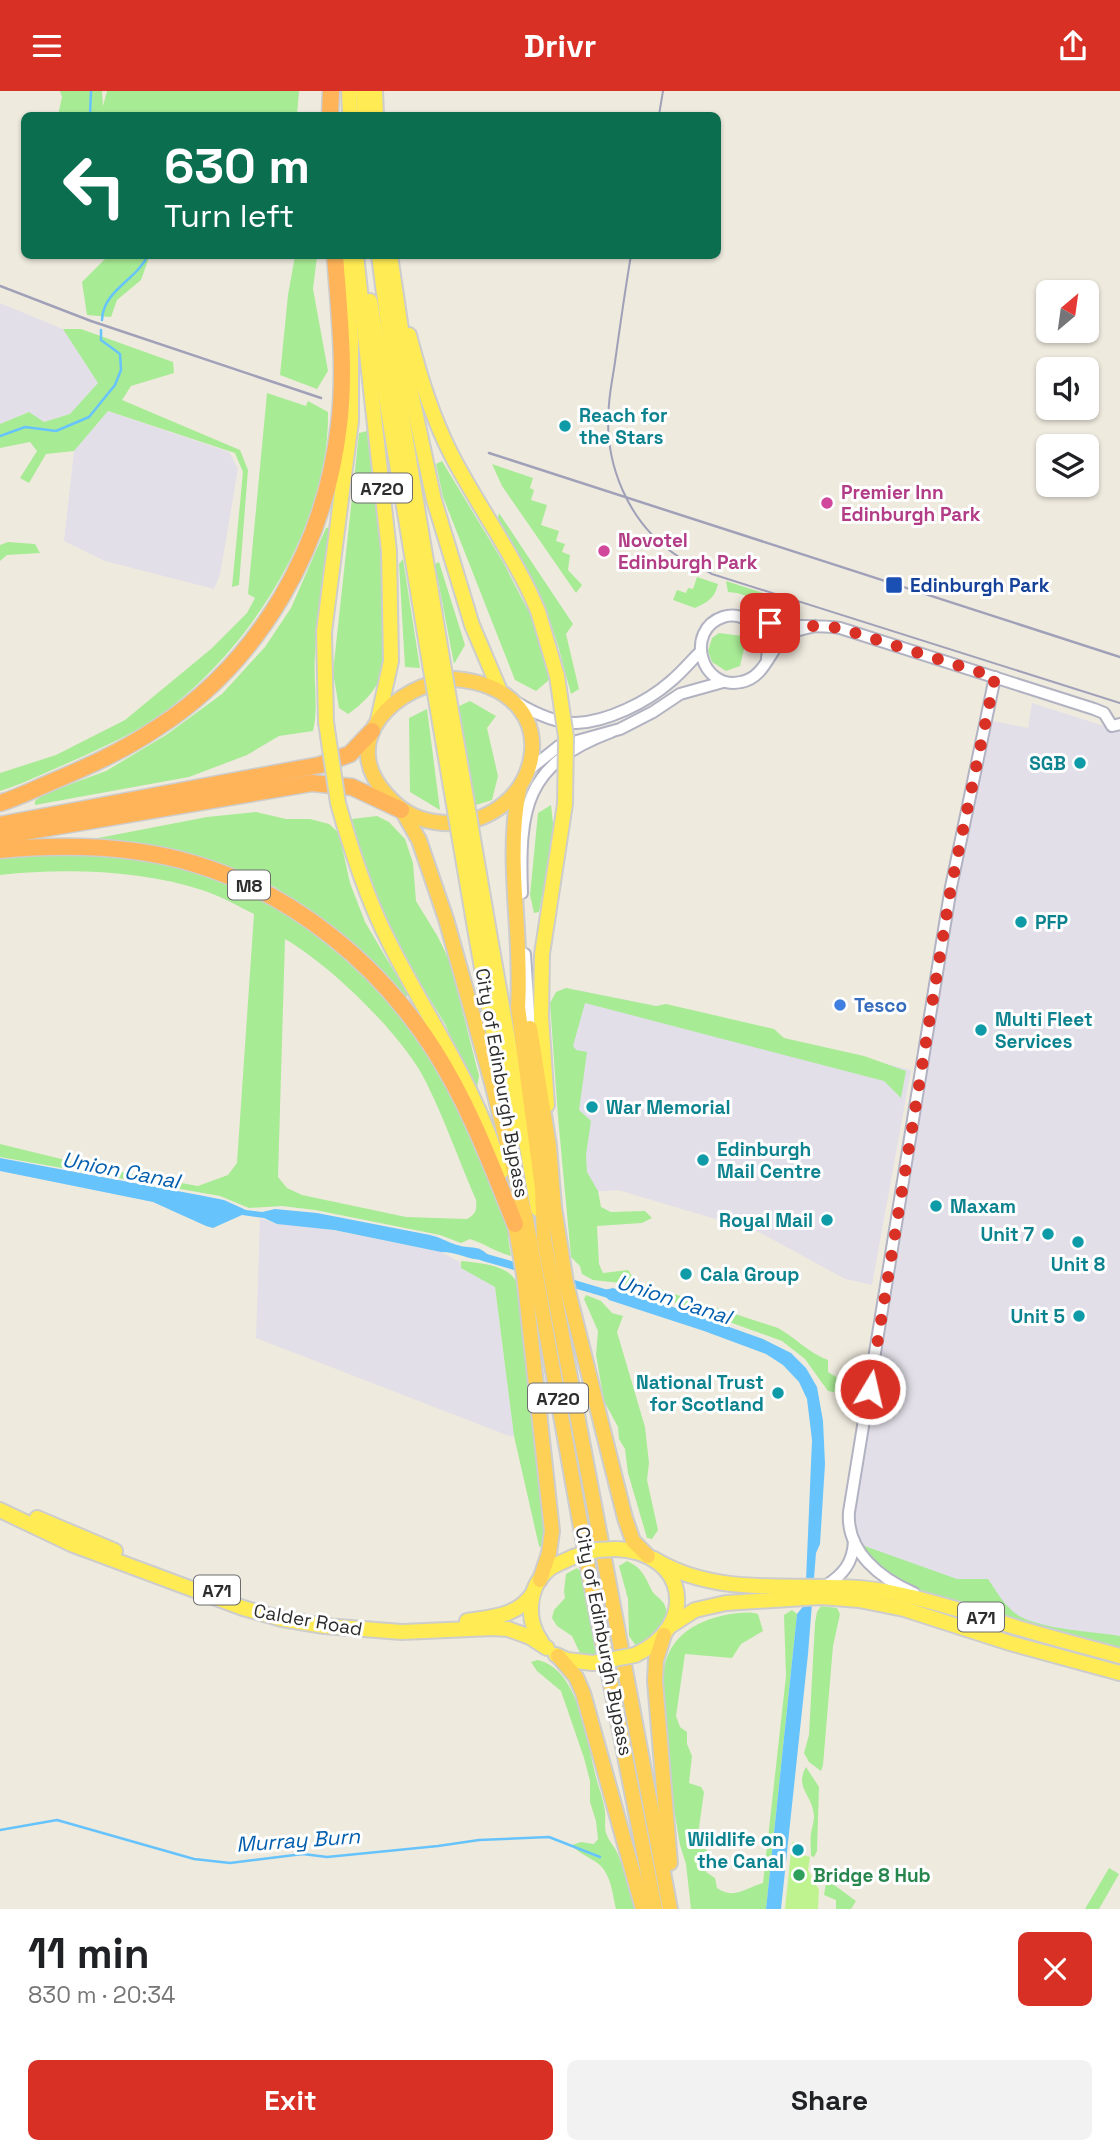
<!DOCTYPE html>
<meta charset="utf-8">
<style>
:root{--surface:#fff;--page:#f2f2f2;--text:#202124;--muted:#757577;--accent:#d93025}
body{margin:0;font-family:"Space Grotesk",sans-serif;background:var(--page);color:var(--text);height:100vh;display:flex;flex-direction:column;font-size:26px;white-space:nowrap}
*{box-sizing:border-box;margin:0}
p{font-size:23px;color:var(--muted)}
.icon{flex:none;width:38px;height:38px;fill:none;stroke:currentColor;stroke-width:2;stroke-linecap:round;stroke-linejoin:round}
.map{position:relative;height:1818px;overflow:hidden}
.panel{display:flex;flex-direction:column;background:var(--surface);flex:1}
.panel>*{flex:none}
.hud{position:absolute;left:21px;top:21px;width:700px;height:147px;border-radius:10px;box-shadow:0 2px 5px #0004;background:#0b6e4f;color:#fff;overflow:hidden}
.needle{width:46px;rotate:29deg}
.tools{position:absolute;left:1036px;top:189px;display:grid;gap:14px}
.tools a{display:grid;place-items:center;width:63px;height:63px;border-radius:10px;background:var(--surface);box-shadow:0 2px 5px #0004;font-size:35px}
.pin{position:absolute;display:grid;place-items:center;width:60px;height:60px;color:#fff;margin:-30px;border-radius:14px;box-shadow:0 4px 10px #0006}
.me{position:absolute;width:77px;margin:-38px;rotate:9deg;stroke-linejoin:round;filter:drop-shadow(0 0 5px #0008)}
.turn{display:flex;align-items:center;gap:24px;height:147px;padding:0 28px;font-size:32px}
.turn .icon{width:91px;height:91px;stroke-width:2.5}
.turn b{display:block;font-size:49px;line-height:60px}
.round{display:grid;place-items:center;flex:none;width:74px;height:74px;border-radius:10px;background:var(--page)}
.overview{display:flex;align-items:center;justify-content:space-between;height:119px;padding:0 28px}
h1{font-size:42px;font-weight:800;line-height:52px}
.primary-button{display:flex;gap:14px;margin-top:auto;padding:14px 28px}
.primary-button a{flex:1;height:80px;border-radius:10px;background:var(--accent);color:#fff;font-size:28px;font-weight:800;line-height:80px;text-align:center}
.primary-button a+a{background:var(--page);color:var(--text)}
header{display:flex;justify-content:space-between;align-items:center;height:91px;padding:0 28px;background:var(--accent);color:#fff;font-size:32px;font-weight:800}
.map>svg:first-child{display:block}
</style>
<header><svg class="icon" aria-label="menu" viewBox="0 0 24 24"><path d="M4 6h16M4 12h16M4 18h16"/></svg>Drivr<svg class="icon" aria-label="share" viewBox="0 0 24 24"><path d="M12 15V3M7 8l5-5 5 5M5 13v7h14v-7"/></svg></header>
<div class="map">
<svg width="1120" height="1818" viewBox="0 0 1120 1818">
<rect width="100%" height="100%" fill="#efeade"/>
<!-- industrial -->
<g fill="#e2dfe8">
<polygon points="0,212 63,238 98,292 70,323 44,331 28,321 0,333"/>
<polygon points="108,320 229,361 238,378 220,484 214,498 105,470 64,450 74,360"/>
<polygon points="1032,612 1120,640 1120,1560 1021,1533 859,1453 853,1434 959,781 993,630 1028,637"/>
<polygon points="566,897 656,915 911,979 872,1194 845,1188 759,1141 618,1099 565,1103 550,912 556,901"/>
<polygon points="260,1127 277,1133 312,1135 441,1161 460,1171 461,1177 490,1192 495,1196 514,1345 509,1345 256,1247"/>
</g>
<!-- green -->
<g fill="#a8eb95" fill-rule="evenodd">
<polygon points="60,0 102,0 103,15 107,0 299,0 297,24 58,24 62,6"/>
<polygon points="150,164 141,189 117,209 111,226 87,224 82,191 108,165"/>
<polygon points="295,165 317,165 313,198 328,280 317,298 280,284 288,204"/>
<polygon points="63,238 81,238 173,271 174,282 131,295 122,309 240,359 248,379 239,494 232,496 243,381 235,362 108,320 74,360 46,363 29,392 20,387 37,360 30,351 0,357 0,333 29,321 44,331 70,323 98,292"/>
<path d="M 267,302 L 306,315 L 308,310 L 328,321 C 330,437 243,573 145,634 C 118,650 88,663 59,676 C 40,684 20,694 0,700 L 0,682 L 56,664 L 125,629 L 211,558 L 247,522 L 255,507 L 248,503 Z"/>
<path d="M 367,340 C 374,408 386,475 383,544 C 382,557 384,575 380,587 C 374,602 361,614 348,623 L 339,617 L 333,581 L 359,342 Z"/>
<polygon points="442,370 503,471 533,529 549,589 536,600 515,589 443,406 436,373"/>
<polygon points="492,373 533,387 530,397 534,399 531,409 547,414 541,434 559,440 556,450 565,453 562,461 570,464 568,479 582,494 576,502 502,395"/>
<polygon points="499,422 573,533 566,543 579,598 571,603 559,558 545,514 498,427"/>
<path d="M 330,436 C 323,479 317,522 315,565 C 313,589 319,616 313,640 L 279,645 L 247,664 L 189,686 L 35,714 L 35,710 L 44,703 L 106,680 L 166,644 L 222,603 L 265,556 L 291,517 L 326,437 Z"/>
<polygon points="8,451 35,453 40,462 7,464 0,470 0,454"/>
<polygon points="403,468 420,577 405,576 399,473"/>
<polygon points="439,471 465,554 454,573 435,473"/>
<path d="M 697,486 L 718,493 C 715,507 708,511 695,517 L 673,509 L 677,499 L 686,502 L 688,497 L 693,498 Z"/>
<path d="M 726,490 L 797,513 L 797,517 L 791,524 C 768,518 751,502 728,501 Z"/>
<polygon points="719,542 742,545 745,554 740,575 726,580 712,571 708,560 712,547"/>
<polygon points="470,610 496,625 487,637 498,685 492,709 476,714 459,615"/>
<polygon points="427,618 440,719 410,701 409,627"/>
<polygon points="551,714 554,741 539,821 534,822 530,804 538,722"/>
<polygon points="256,721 286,728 310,728 329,733 339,742 350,792 365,831 408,904 406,906 354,854 275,796 230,777 174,762 92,751 93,748 207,726"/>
<polygon points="377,725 389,731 405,748 413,772 416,810 438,846 450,871 479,985 477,997 471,990 445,933 394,848 367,783 352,728"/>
<path d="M 23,757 L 197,773 L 327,841 L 432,956 L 515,1133 L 508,1147 L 511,1165 C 496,1161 485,1153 470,1148 L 461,1152 L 440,1144 L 315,1119 L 282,1115 L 249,1117 L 220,1105 L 0,1066 L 0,1053 L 94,1076 L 198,1095 L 228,1084 L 237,1072 L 254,823 C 238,815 222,806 205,800 C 141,779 66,777 0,784 L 0,759 ZM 285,848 C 330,874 403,944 426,991 C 445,1029 459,1070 476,1109 C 477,1119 476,1123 467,1128 L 406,1126 L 302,1104 L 287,1097 L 278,1086 Z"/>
<path d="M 566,897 L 656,915 L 666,913 L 774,938 L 784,947 L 864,965 L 906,980 L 901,1007 L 884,990 L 585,912 L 573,955 L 576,959 L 587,961 L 579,1019 L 591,1030 L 586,1064 L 587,1081 L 598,1100 L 601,1116 L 611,1121 L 645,1120 L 652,1127 L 642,1132 L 597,1135 L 599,1173 L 603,1182 L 628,1179 L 634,1188 L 644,1193 L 778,1237 C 796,1247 809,1262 828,1269 L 828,1281 L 838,1287 L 846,1287 L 852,1276 L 856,1275 L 858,1302 L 849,1304 L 828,1300 L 805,1268 L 782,1250 L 621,1192 L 593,1189 L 582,1183 L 580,1175 L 571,1166 L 558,1026 L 550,912 L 556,901 Z"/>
<path d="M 461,1170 C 479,1172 506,1173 516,1190 L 547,1438 L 544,1458 L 539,1455 L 514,1345 L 495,1196 L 461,1177 Z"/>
<polygon points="586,1204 601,1210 612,1222 623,1225 617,1241 645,1336 649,1372 647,1389 658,1439 652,1448 647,1447 628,1382 625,1358 619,1348 618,1336 604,1310 596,1264 598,1240 584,1208"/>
<path d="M 859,1453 L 957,1488 L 988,1488 C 997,1501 1005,1516 1019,1525 C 1046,1539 1090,1540 1120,1545 L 1120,1560 L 1021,1533 L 904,1494 L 884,1482 Z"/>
<path d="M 627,1470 C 641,1476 645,1485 651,1498 C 654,1505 663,1508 665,1515 C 674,1535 650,1548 636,1555 L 629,1545 L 628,1508 L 619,1475 Z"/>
<polygon points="577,1477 581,1481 596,1563 594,1565 580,1562 572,1545 557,1535 552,1527 554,1519 565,1507 564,1500 566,1483"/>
<polygon points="821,1515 837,1517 840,1523 833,1555 823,1674 821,1680 809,1671 804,1662 809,1644 815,1532 817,1521"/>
<path d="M 792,1519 L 797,1523 L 766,1818 L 691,1818 L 686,1773 L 680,1754 L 674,1718 L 663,1593 C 662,1550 691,1530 730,1523 C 740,1522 748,1520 758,1523 L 763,1540 L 741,1553 L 732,1567 L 685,1563 L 676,1625 L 680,1636 L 687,1641 L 687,1653 L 692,1665 L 689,1692 L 701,1696 L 704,1701 L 697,1751 L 709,1761 L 706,1781 L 715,1787 L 717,1797 C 735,1809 745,1797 763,1792 L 786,1585 L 784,1524 Z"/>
<path d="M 537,1569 C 577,1576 587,1646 594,1678 C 597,1693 603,1706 605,1720 C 606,1728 604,1735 606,1742 C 609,1751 616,1757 619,1766 C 625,1783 629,1801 635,1818 L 616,1818 C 612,1801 611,1781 596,1771 C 587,1765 578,1762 572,1754 L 581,1751 L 594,1753 L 598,1748 L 596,1730 L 590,1711 L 590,1690 L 584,1667 L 561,1600 L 537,1580 L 531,1571 Z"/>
<path d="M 806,1676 L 819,1696 L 817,1760 L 814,1766 L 811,1765 C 811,1757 810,1750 811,1742 C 812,1737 814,1730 814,1725 C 813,1704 794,1697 806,1676 Z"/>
<polygon points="1109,1777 1119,1783 1099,1818 1085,1818"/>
<polygon points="827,1786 830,1791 856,1810 851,1818 836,1818 836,1809 824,1804"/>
</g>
<!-- pitch -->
<polygon fill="#bef390" points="792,1751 798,1753 803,1764 810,1766 808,1779 819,1799 818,1818 785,1818"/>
<!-- water -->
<g fill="#67c3fc">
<path d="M 0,1067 L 204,1105 L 224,1109 L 246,1119 L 262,1121 L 275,1118 L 317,1122 L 430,1144 C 440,1146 447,1151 457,1154 C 474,1159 478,1152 492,1168 C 472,1172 461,1161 441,1161 L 334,1139 L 277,1133 L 264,1127 L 242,1124 L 213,1137 L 206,1135 L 153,1111 L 0,1080 Z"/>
<polygon points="613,1197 676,1217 763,1248 791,1262 806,1277 817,1296 823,1330 825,1373 820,1453 816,1462 808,1563 781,1818 766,1818 797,1523 805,1513 812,1349 807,1308 799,1291 783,1274 766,1263 704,1240 609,1209 600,1200"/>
</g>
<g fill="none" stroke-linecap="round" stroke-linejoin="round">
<!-- stream -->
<g stroke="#67c3fc" stroke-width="2.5">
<polyline points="90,24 91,0"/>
<path d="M 102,229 C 103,199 137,189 148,164"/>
<polyline points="0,345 25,336 56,340 89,326 115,294 121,279 120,263 101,249 101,239"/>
<polyline points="0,1739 57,1729 194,1768 230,1772 303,1763 327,1766 438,1755 479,1749 549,1746 600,1766"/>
</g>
<!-- canal -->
<g stroke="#67c3fc" stroke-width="8">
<polyline points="483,1166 525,1178"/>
<polyline points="564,1190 608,1203"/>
</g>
<defs>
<g id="tertiary">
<path d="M 753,530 C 764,541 770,551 767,567"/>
<path d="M 815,535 C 805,538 792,539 784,546 C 769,561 764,587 741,591 C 701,600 684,539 723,526 C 735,522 743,527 754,530 C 781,538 812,533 840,537 L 1094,618 L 1104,622 L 1112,635 L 1120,633"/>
<path d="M 516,611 C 534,622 555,632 576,632 C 607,631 647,611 670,591 C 681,582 690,571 700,561"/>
<polyline points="530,678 559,655 620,638 653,621 680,603 723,591"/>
<path d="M 522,802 C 519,717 525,673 611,641"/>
<polyline points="525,863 530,938"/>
<path d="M 825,1495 C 843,1484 853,1472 854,1450"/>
<path d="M 914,1502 C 881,1488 846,1461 849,1421 L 951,796 L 995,586"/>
</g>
<g id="primary">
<polyline points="349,0 350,24"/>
<polyline points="363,0 364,24"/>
<polyline points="375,0 376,24"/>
<polyline points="356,164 389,460 391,570 378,629"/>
<polyline points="379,164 393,271 441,561"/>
<polyline points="390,164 409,292 434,409 472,534 500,600"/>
<polyline points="370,210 429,567"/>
<path d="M 409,244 C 420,286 432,326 452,365 C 476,411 506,453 529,500 L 538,520 L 557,585"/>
<polyline points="326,631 324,541 351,330 351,248 344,164"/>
<path d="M 344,733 C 356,773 369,812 388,849 C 426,926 478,997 501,1081"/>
<polyline points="490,847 538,1118"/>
<polyline points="477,849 513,1051"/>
<polyline points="547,1014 541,925 542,863 565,713"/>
<polyline points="0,1419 71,1453 243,1517 282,1528 324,1535 402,1541 493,1537 508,1538 530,1546 547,1557"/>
<polyline points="37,1427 115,1460"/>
<path d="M 616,1458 C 688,1461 699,1535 635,1564"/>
<path d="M 654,1468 C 728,1513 814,1485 894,1502 C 934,1510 973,1523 1012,1535 C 1048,1546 1084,1555 1120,1565"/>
<path d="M 467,1530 C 493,1526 518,1525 533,1502"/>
<polyline points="670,1535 695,1519 726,1512 821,1506 859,1509 904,1518 1010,1552 1120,1582"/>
<path d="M 541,1550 C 526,1529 527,1497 548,1479 C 555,1473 565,1470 573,1466"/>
<polyline points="556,1564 567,1569 593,1572"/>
</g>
<g id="trunk">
<path d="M 454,588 C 580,598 539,746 435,731 C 414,728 400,719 386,703 C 337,648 396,594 454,588 Z"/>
<path d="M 519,699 C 505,771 523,843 518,916 L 542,1097 L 544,1148 L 670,1818"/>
<polyline points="403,721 419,749 446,828 492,992 526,1128 590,1487 655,1818"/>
<polyline points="530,937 549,1055 554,1116 566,1192 625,1427 633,1450 648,1465"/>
<polyline points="515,1133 524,1184 552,1440 549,1462 540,1489"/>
<polyline points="664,1544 656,1569 655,1590 670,1772"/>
<polyline points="558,1565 576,1586 583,1602 643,1818"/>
</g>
<g id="motorway">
<polyline points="330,24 331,0"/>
<path d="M 0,712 C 17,707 33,699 49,692 C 87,676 123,660 157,637 C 261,570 325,455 339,334 C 346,278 339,220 335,164"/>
<polyline points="0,734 320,674 350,663 372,640"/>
<polyline points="0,745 312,692 352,696 401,719"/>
<path d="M 0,759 C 65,753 132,754 195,773 C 294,803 379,873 434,959 C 469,1014 491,1073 515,1133"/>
</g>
</defs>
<!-- tertiary casing -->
<use href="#tertiary" stroke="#b2b3c2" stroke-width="14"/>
<!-- primary casing -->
<use href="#primary" stroke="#cdcdcd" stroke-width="18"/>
<!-- trunk casing -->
<use href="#trunk" stroke="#cdcdcd" stroke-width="18"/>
<!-- motorway casing -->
<use href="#motorway" stroke="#cdcdcd" stroke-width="19"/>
<!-- tertiary -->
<use href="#tertiary" stroke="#fff" stroke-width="10"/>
<!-- primary -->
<use href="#primary" stroke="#ffeb53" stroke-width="14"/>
<!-- trunk -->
<use href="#trunk" stroke="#ffd056" stroke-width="14"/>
<!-- motorway -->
<use href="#motorway" stroke="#ffb459" stroke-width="16"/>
<!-- tram -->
<g stroke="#a0a0b9" stroke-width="2">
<polyline points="659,24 663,0"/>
<path d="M 631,164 C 625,200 620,235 615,271 C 613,285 610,299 609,313 C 603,372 628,433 679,466 C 689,473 701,477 712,483 L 1120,612"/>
</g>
<!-- rail -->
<g stroke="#a0a0b9" stroke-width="2.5">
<polyline points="0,195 91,230 321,307"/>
<polyline points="489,362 1120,566"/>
</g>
<defs>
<g id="primary-bridge">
<polyline points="441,561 490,847"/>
<polyline points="429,567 477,849"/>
<polyline points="557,585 566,646 565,713"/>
<polyline points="326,631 338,712 344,733"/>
<polyline points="573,1466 597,1459 616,1458"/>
<polyline points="593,1572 635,1564"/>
</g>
</defs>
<!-- primary-bridge casing -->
<use href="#primary-bridge" stroke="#cdcdcd" stroke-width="18" stroke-linecap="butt"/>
<!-- primary-bridge -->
<use href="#primary-bridge" stroke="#ffeb53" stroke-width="14"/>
</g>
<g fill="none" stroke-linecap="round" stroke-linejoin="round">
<!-- route -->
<polyline stroke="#d93025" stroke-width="12" stroke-dasharray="0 21.6" points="770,532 840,537 995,586 951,796 870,1298"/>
</g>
<!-- markers -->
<g fill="#0f9aa8" stroke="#fff" stroke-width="2.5">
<circle cx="565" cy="335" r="7"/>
<circle cx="1080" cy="672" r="7"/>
<circle cx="1021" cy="831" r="7"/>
<circle cx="981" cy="939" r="7"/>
<circle cx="592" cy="1016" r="7"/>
<circle cx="703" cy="1069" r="7"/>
<circle cx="936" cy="1115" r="7"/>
<circle cx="827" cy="1129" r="7"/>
<circle cx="1048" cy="1143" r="7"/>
<circle cx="1078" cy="1151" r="7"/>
<circle cx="686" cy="1183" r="7"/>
<circle cx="1079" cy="1225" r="7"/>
<circle cx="778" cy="1302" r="7"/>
<circle cx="798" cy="1759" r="7"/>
</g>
<g fill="#d1479c" stroke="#fff" stroke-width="2.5">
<circle cx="827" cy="412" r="7"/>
<circle cx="604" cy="460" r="7"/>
</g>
<rect fill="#1a4fb4" stroke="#fff" stroke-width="2.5" x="885" y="485" width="18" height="18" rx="3.5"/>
<circle fill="#3f7fe0" stroke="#fff" stroke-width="2.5" cx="840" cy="914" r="7"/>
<circle fill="#2e9e5b" stroke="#fff" stroke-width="2.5" cx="799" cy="1784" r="7"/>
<g text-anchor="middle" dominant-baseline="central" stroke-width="6" stroke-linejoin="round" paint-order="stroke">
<!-- shield labels -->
<g fill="#fff" stroke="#6c6c6c" stroke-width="2">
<rect x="352" y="382.5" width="60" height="29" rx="5"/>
<rect x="228" y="779.5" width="42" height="29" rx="5"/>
<rect x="528" y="1292.5" width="60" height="29" rx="5"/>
<rect x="194" y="1484.5" width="46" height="29" rx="5"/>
<rect x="958" y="1511.5" width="46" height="29" rx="5"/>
</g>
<g font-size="18" font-weight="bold" fill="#2d2d2d">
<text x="382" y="397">A720</text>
<text x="249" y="794">M8</text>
<text x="558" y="1307">A720</text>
<text x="217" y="1499">A71</text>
<text x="981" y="1526">A71</text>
</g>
<!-- culture labels -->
<g font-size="19" font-weight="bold" fill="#0d838f" stroke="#fff" text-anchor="start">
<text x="579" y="324">Reach for<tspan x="579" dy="22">the Stars</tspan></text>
<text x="1066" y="672" text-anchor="end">SGB</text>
<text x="1035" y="831">PFP</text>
<text x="995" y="928">Multi Fleet<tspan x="995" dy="22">Services</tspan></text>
<text x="606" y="1016">War Memorial</text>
<text x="717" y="1058">Edinburgh<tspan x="717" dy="22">Mail Centre</tspan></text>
<text x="950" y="1115">Maxam</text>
<text x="813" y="1129" text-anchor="end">Royal Mail</text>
<text x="1034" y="1143" text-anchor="end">Unit 7</text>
<text x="1078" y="1173" text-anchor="middle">Unit 8</text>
<text x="700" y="1183">Cala Group</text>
<text x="1065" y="1225" text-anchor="end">Unit 5</text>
<text x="764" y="1291" text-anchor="end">National Trust<tspan x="764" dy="22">for Scotland</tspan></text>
<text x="784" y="1748" text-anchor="end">Wildlife on<tspan x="784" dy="22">the Canal</tspan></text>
</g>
<!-- hotel labels -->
<g font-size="19" font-weight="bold" fill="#b23c85" stroke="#fff" text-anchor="start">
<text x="841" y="401">Premier Inn<tspan x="841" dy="22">Edinburgh Park</tspan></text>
<text x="618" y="449">Novotel<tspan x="618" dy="22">Edinburgh Park</tspan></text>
</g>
<!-- transit labels -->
<g font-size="19" font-weight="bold" fill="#164399" stroke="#fff" text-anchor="start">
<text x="910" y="494">Edinburgh Park</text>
</g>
<!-- shop labels -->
<g font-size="19" font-weight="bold" fill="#366cbe" stroke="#fff" text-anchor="start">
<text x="854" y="914">Tesco</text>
</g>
<!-- street labels -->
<g font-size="19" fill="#2d2d2d" stroke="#fff">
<text transform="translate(502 992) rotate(80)">City of Edinburgh Bypass</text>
<text transform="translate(308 1529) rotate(10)">Calder Road</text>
<text transform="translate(604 1550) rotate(79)">City of Edinburgh Bypass</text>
</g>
<!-- leisure labels -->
<g font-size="19" font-weight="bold" fill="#27864d" stroke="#fff" text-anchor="start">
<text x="813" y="1784">Bridge 8 Hub</text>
</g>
<!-- water labels -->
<g font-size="21" font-style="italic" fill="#005dad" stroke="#fff">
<text transform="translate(121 1079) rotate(11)">Union Canal</text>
<text transform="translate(674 1208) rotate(18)">Union Canal</text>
<text transform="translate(298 1749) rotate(-4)">Murray Burn</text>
</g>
</g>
</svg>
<div class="tools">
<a><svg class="needle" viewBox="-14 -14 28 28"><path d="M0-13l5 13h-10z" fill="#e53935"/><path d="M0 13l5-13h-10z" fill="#757577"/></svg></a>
<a><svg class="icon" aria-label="sound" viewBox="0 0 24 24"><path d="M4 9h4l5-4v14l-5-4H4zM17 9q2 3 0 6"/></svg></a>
<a><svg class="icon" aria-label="layers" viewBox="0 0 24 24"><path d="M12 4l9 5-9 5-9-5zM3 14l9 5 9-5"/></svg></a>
</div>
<div class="pin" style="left:770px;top:532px;background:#d93025"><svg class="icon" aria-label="arrive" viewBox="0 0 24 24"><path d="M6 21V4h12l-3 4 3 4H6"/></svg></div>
<svg class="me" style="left:870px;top:1298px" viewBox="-20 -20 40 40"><circle r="17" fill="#d93025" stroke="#fff" stroke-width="3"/><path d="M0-11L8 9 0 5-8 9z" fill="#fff"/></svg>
<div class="hud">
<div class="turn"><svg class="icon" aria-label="left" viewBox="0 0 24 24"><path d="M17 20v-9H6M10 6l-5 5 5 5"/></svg><div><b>630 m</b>Turn left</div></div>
</div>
</div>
<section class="panel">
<div class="overview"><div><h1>11 min</h1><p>830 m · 20:34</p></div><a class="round" style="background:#d93025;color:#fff"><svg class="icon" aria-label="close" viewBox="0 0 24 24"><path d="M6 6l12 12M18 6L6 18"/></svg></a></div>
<div class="primary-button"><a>Exit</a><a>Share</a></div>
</section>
